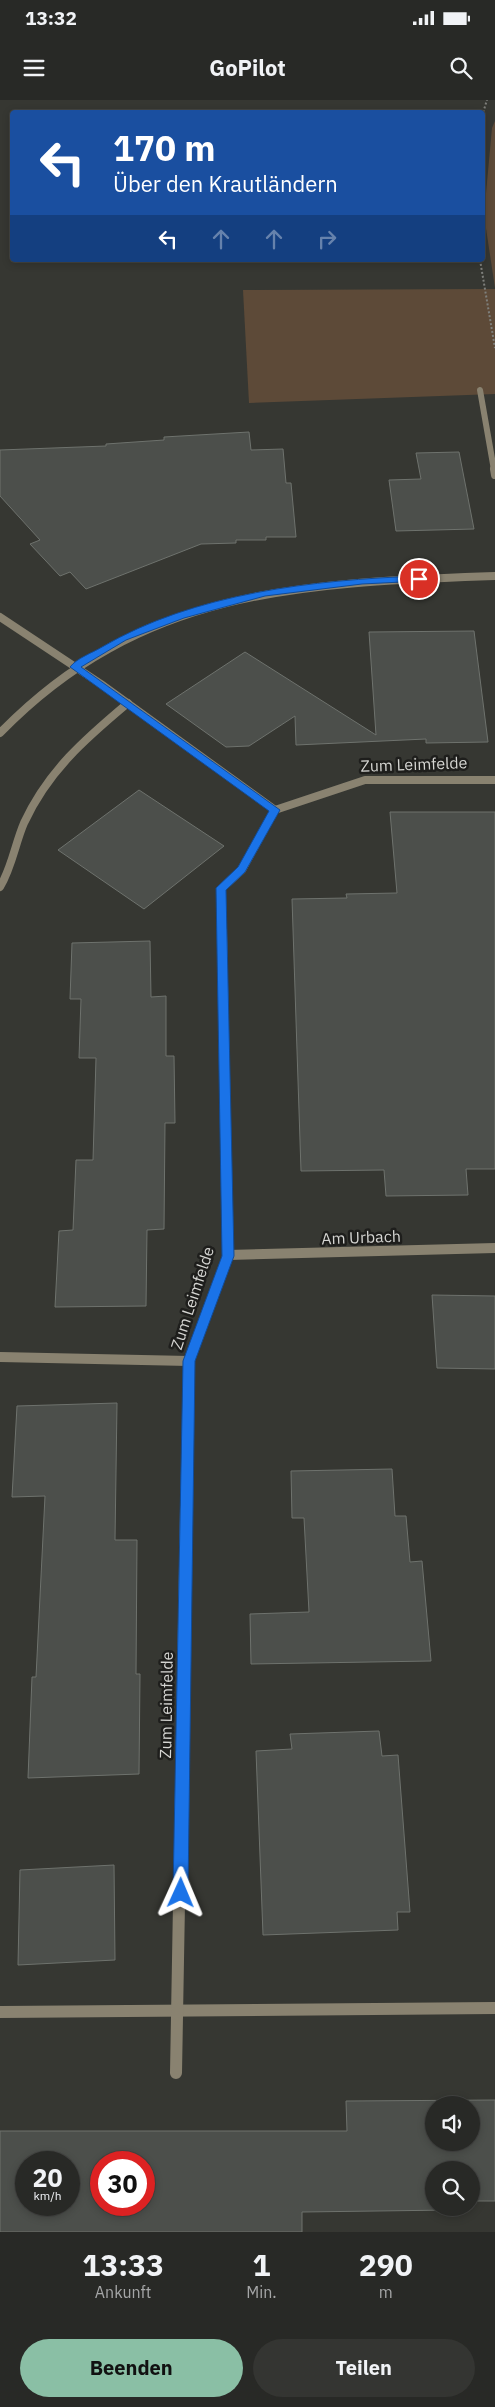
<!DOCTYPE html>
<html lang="de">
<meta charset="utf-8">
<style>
:root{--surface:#282926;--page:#343532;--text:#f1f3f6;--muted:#a5a6a7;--line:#444543;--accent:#8abfa5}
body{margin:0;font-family:"IBM Plex Sans",sans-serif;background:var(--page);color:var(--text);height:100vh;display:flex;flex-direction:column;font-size:19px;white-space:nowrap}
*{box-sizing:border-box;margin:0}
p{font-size:16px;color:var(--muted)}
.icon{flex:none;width:28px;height:28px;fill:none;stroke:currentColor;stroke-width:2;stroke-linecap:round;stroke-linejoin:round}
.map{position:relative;height:2132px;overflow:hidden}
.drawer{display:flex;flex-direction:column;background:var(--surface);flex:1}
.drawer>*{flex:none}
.banner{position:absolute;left:10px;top:10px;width:475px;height:152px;border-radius:5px;box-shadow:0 2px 8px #0003,0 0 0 1px var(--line);background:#1a4fa0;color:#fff;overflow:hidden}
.buttons{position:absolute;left:425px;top:1996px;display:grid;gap:10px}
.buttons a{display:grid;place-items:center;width:55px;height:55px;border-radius:50%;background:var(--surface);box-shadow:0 2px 8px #0003,0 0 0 1px var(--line);font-size:25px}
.speed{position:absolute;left:15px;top:2051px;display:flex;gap:10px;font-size:25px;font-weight:700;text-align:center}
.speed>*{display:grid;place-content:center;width:65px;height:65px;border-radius:50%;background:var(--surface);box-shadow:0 2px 8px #0003,0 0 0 1px var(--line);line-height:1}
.speed small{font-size:12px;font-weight:400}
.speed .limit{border:8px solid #d22;background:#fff;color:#111}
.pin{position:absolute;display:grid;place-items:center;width:42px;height:42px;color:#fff;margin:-21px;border:2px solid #fff;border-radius:50%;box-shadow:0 1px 5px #0007}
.me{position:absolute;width:55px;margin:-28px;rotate:1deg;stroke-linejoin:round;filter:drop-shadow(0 0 4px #0008)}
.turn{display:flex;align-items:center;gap:18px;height:105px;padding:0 20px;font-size:22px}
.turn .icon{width:65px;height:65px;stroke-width:2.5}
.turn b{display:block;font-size:35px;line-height:42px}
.lanes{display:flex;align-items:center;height:48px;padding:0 20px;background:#0003;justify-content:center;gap:25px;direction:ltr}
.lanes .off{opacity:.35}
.eta{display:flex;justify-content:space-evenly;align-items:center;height:85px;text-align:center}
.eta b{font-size:30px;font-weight:700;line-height:35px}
.button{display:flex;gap:10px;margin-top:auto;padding:10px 20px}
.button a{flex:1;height:58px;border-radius:30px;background:var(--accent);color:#111;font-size:20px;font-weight:700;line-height:58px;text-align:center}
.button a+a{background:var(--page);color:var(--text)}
.status{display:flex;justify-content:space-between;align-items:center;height:35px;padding:0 25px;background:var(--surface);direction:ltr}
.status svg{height:14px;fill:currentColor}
header{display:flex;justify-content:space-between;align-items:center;height:65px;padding:0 20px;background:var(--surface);font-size:22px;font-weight:700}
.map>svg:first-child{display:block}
</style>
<div class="status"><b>13:32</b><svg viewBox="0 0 49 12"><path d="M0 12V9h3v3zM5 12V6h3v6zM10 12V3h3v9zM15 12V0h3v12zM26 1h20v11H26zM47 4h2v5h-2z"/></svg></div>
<header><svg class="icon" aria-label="menu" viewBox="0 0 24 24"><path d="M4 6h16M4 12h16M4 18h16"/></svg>GoPilot<svg class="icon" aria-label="search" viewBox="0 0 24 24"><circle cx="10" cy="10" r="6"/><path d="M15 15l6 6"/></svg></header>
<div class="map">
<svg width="495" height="2132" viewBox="0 0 495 2132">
<rect width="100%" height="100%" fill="#363732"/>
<!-- green -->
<g fill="#5d4a38">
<polygon points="495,21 495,188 484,115 492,28"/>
<polygon points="495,189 495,294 249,303 243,190"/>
</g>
<!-- building -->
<g fill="#4c4f4b" stroke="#6e726d" fill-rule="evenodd">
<polygon points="249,332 251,350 283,349 286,383 291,383 296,437 266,437 266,440 236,440 236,443 201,444 86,489 70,472 60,476 30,444 40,440 0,396 0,350 106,346 106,344 164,340 164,337"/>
<polygon points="459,352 474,429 396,431 389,380 421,379 416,353"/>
<polygon points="474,531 488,642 426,643 426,639 296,645 295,616 249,646 226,647 166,604 245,552 376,635 369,532"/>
<polygon points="139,690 224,746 144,809 58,750"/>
<polygon points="390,712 495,712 495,1069 466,1069 468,1095 386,1096 384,1070 301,1071 292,799 347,798 346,794 397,793"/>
<polygon points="150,841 151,897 166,896 166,956 174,956 175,1023 165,1023 164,1129 147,1130 146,1206 55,1207 59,1131 73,1130 76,1060 93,1060 96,958 79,958 81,899 70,899 72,843"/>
<polygon points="432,1195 495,1196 495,1269 437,1268"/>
<polygon points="117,1303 115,1440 137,1440 136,1574 140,1574 139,1674 28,1678 32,1577 36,1577 45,1396 12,1397 17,1306"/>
<polygon points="392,1369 395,1416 406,1416 410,1462 422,1461 431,1561 251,1564 250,1514 309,1512 304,1418 292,1418 291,1371"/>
<polygon points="379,1631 382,1656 398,1655 410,1812 397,1812 398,1830 263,1835 256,1651 292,1649 290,1634"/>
<polygon points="114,1765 115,1860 18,1865 20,1770"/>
<path d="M 495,2000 L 495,2101 L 471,2101 L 471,2070 L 434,2070 L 434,2108 L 451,2108 L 451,2110 L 302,2112 L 302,2132 L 0,2132 L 0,2031 L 347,2031 L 346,2001 ZM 434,2005 L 471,2005 L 471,2042 L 434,2042 ZM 26,2062 L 69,2062 L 69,2105 L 26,2105 ZM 101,2062 L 144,2062 L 144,2105 L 101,2105 Z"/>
</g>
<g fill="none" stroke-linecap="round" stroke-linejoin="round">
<!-- path -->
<g stroke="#7e7f7b" stroke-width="2" stroke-dasharray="2 2" stroke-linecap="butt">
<polyline points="482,16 487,0"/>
<polyline points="480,160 495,248"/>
</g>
<!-- minor-far3 -->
<polyline stroke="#898270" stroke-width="6" points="480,290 494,370"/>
<!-- minor-far2 -->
<g stroke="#898270" stroke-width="8">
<polyline points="494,369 495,375"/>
<polyline points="0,517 101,584 275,710"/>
<path d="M 0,633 C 142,487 305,483 495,476"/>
<path d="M 0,787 C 12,767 15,744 24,723 C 48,671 85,639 128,603"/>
<polyline points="222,832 221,789 242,770 275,710 365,680 495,680"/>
</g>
<!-- minor-far1 -->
<g stroke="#898270" stroke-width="10">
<polyline points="228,1155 495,1148"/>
<polyline points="0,1257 189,1261"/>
<polyline points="186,1410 189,1261 228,1155 222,831"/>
</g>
<!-- minor -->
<g stroke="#898270" stroke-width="12">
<polyline points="0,1912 495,1908"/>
<polyline points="176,1973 186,1409"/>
</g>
</g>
<!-- route -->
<path fill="#1a73e8" stroke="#114b97" d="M 419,476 L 423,479 L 422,481 L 362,484 L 265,496 L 184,518 L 126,540 L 81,567 L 280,710 L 245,772 L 226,790 L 234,1156 L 195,1261 L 188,1793 L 186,1798 L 181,1800 L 176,1798 L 173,1793 L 183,1261 L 222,1156 L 216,788 L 238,767 L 269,711 L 70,567 C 77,558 92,553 102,547 C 194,493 314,480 419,476 Z"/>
<g text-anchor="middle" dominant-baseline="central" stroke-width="5" stroke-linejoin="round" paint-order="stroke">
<!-- street labels -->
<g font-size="16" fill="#d5d5d2" stroke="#1e1e1c">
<text transform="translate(414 664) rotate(-2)">Zum Leimfelde</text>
<text transform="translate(361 1137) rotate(-2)">Am Urbach</text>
<text transform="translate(192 1198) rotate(-72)">Zum Leimfelde</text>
<text transform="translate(166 1605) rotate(-89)">Zum Leimfelde</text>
</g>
</g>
</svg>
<div class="buttons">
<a><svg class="icon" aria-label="sound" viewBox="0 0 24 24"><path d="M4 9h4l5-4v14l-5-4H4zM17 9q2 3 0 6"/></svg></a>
<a><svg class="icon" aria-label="search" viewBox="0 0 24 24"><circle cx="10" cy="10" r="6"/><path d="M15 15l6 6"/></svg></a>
</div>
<div class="speed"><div>20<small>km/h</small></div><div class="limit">30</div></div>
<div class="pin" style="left:419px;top:479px;background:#d93025"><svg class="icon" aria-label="arrive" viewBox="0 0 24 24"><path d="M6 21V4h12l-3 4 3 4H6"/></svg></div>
<svg class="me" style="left:181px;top:1793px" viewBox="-20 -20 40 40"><path d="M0-17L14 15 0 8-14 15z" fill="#1a73e8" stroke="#fff" stroke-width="4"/></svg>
<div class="banner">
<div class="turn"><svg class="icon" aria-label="left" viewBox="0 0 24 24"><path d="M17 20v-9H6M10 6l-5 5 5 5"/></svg><div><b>170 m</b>Über den Krautländern</div></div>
<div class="lanes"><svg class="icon" aria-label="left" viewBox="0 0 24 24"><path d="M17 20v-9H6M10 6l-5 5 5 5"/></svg><svg class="icon off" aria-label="ahead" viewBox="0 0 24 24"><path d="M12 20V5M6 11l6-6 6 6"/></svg><svg class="icon off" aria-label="ahead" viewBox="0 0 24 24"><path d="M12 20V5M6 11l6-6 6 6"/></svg><svg class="icon off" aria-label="right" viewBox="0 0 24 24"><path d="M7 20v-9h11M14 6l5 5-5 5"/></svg></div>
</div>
</div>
<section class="drawer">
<div class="eta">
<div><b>13:33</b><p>Ankunft</p></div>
<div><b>1</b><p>Min.</p></div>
<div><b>290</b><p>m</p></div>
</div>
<div class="button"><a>Beenden</a><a>Teilen</a></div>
</section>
